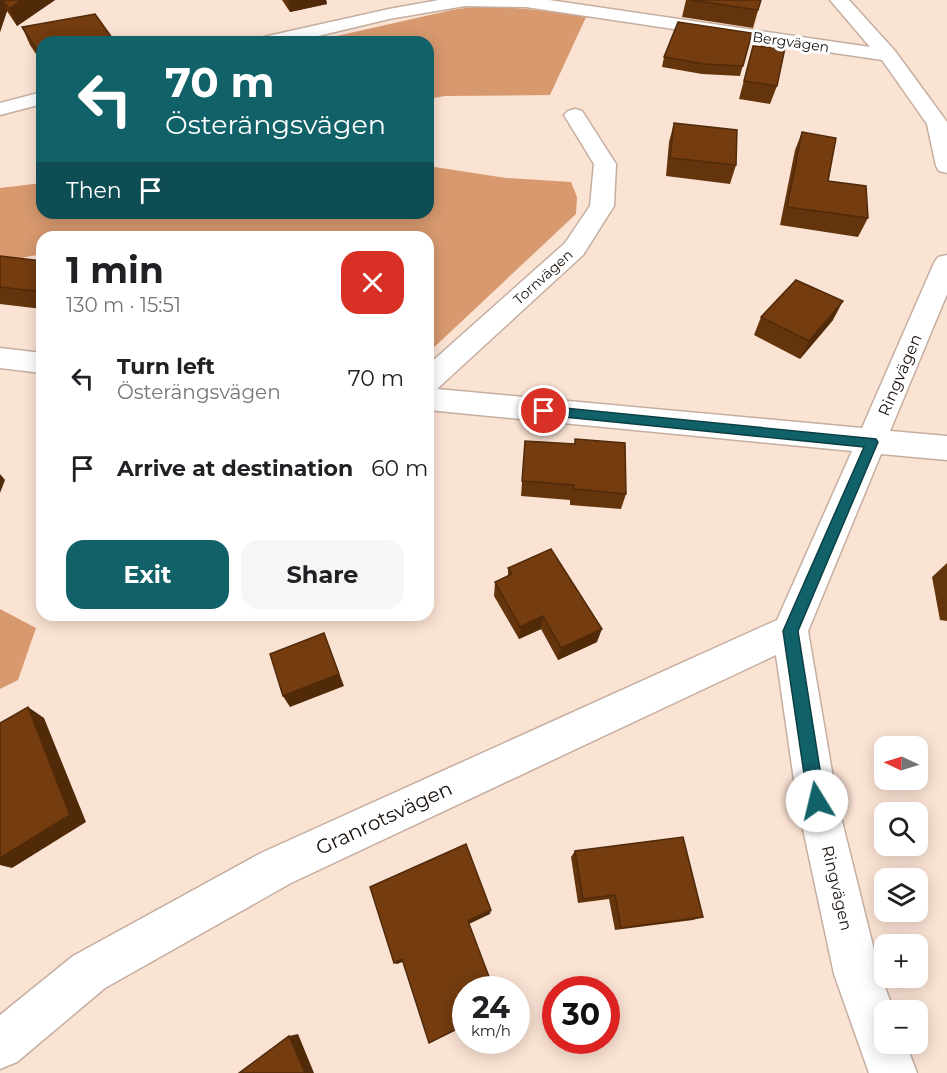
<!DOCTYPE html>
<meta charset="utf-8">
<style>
:root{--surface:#fff;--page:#f6f6f6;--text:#202124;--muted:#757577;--accent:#116168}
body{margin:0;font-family:Montserrat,sans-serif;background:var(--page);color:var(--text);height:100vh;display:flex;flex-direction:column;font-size:22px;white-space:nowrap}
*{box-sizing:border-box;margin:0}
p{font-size:20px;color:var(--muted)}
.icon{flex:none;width:33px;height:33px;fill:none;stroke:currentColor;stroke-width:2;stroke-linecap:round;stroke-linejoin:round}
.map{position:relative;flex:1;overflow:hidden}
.details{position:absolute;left:36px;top:231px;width:398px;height:390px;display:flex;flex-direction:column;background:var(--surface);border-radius:18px;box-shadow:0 3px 15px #0003}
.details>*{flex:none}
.hud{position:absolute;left:36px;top:36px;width:398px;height:183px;border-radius:18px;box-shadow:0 3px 15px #0003;background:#116168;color:#fff;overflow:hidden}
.needle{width:39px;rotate:274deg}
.controls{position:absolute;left:874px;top:736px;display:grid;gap:12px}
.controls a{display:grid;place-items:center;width:54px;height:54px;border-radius:12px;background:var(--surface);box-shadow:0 3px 15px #0003;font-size:30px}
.speed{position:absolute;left:452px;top:976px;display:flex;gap:12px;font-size:30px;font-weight:700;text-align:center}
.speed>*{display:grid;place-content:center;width:78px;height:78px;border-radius:50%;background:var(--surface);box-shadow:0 3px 15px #0003;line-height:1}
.speed small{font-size:15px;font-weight:400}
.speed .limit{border:9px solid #d22;background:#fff;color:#111}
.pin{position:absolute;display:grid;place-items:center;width:51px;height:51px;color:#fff;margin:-26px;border:3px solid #fff;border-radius:50%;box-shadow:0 2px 6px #0007}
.me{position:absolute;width:66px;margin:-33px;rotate:351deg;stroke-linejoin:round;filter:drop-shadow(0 0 4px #0008)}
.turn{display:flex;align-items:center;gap:21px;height:126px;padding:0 30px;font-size:27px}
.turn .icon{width:78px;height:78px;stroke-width:2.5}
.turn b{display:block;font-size:42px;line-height:51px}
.then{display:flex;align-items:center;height:57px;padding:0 30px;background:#0003;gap:12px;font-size:22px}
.round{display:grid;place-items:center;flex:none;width:63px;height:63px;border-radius:18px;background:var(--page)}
.headline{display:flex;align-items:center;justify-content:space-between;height:102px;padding:0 30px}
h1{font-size:36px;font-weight:700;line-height:45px}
.cta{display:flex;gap:12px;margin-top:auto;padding:12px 30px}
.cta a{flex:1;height:69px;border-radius:18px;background:var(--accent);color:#fff;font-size:24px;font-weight:700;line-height:69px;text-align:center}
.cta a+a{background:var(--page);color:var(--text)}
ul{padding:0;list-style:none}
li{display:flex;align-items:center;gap:18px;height:90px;padding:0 30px}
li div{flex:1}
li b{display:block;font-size:22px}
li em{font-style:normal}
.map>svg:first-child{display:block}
</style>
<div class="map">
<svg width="947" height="1073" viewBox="0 0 947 1073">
<rect width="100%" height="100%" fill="#fbe3d4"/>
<!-- forest -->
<g fill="#d8996f">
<polygon points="484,5 587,15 550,95 445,96 428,99 428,42 310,42 452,10"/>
<polygon points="428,166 506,178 571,182 577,197 576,214 428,353 428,237 42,237 42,254 0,262 0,188 42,183 42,213 428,213"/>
<polygon points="0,609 36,628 18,680 0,689"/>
</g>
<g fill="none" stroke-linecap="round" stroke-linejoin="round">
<defs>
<g id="minor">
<polygon points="439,0 549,0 870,47 830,0 849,0 895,51 947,122 947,173 939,171 936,166 927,124 882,60 526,7 465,6 389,19 293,42 258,42 261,38 268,36 389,9"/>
<polygon points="42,92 42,104 0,115 0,103"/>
<polygon points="575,109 582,111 616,164 614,206 583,255 437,389 862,428 934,263 938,257 947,255 947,294 890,431 947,436 947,460 881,454 808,631 837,801 880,974 894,1011 885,1011 885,1044 906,1044 917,1073 869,1073 834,974 797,801 776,655 291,883 105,988 17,1062 0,1069 0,1015 73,956 261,853 777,620 852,451 428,410 428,365 565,243 590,206 594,164 564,115 568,111"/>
<polygon points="0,348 42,353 42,373 0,368"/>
</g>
</defs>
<!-- minor casing -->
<use href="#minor" stroke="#c5aea0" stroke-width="3"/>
<!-- minor -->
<use href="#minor" fill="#fff" fill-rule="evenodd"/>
</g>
<!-- wall -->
<g fill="#64340d">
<polygon points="0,0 55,0 17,26 7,11 0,32"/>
<polygon points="282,0 326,0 327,4 290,12"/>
<polygon points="686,0 761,0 753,28 682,17"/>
<polygon points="22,27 42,42 42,63 30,45"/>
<polygon points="752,33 740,76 702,74 662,67 664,57"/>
<polygon points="753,46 777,86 770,104 739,99"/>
<polygon points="674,123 736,165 730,184 666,176 669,142"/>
<polygon points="802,132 828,181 868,218 858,237 780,225 795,150"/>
<polygon points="0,256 42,261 42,309 0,304"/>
<polygon points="761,317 833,320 800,359 754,335"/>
<polygon points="525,441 626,494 621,509 570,505 570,500 521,496"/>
<polygon points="947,563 947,621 940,620 932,577"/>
<polygon points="508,568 597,642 558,660 541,629 519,639 494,596 495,582 508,576"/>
<polygon points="575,851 703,917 693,920 615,930 609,899 578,903 571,857"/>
</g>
<!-- shaded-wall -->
<g fill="#512a0a">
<polygon points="0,0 2,0 7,11 0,32"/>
<polygon points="22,0 55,0 17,26 9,9"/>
<polygon points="288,0 326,0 327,4 290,12"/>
<polygon points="42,280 42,303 35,291"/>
<polygon points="843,301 833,320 800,359 809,341"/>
<polygon points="0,474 5,480 0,493"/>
<polygon points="543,616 541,629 519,639 520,627"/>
<polygon points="602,629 597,642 558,660 561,648"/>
<polygon points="324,633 344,686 290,707 283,696"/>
<polygon points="28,707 44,718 86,822 12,868 0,865 0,858"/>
<polygon points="491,910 490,914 469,924 468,921"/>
<polygon points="402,959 405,961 397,964 394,963"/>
<polygon points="298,1034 314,1073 305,1073 289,1036"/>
</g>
<!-- building -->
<g fill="#743c0f" stroke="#512a0a" stroke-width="1.5">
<polygon points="3,0 22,0 9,9"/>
<polygon points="690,0 761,0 758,10"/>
<polygon points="95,14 115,42 42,42 42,57 22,27"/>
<polygon points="678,22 752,33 743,66 704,64 664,57"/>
<polygon points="753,46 785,48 777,86 744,81"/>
<polygon points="674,123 737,130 736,165 670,158"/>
<polygon points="802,132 836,138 828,181 866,186 868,218 787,207"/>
<polygon points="0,256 42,261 42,280 35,291 0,287"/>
<polygon points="796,280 843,301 809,341 761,317"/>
<polygon points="575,439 625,443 626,494 574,489 574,485 522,481 525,441 575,444"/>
<polygon points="551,549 602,629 561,648 543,616 520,627 495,582 512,574 508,568"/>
<polygon points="324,633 339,674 283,696 270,654"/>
<polygon points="28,707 70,815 0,858 0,723"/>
<polygon points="683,837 703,917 621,928 615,895 583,899 575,851"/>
<polygon points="466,844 491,910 468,921 494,990 465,990 465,1025 429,1043 402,959 394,963 370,887"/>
<polygon points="289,1036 305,1073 239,1073"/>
</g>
<!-- route -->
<polygon fill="#116168" stroke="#0b3f44" stroke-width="1.5" points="544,406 876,439 878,442 798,631 825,801 823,806 817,809 811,806 808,801 783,631 864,447 544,415 538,411"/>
<g text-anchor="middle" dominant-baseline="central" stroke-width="6" stroke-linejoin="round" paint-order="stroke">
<!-- far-street labels -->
<g font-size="14" fill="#19110c" stroke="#fff">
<text transform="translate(791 42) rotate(8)">Bergvägen</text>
<text transform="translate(543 277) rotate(-42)">Tornvägen</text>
</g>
<!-- street labels -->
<g font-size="16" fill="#19110c" stroke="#fff">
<text transform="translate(900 375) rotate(-67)">Ringvägen</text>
<text transform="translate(837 888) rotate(77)">Ringvägen</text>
</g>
<!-- near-street labels -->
<g font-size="20" fill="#19110c" stroke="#fff">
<text transform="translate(384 818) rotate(-25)">Granrotsvägen</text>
</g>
</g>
</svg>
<div class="controls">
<a><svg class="needle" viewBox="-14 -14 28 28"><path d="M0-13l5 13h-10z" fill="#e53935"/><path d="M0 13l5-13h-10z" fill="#757577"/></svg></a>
<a><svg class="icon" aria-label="search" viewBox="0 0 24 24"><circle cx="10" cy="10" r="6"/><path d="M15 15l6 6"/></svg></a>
<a><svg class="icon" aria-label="layers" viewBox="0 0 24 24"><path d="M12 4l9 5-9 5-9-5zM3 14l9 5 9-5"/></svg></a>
<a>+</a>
<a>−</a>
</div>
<div class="speed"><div>24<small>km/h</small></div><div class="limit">30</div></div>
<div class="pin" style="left:544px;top:411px;background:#d93025"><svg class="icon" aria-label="arrive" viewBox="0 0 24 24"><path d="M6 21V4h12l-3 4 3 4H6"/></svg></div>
<svg class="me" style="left:817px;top:801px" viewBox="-20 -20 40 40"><circle r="19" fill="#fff"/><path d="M0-13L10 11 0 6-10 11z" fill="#116168"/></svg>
<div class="hud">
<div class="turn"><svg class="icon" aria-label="left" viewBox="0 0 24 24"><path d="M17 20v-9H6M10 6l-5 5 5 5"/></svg><div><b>70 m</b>Österängsvägen</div></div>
<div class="then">Then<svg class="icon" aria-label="arrive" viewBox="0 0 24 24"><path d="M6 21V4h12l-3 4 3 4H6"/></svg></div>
</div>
<section class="details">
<div class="headline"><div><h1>1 min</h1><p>130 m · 15:51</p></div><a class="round" style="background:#d93025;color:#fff"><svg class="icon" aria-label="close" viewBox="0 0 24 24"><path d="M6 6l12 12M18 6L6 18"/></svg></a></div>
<ul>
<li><svg class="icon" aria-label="left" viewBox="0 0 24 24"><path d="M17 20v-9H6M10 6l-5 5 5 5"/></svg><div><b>Turn left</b><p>Österängsvägen</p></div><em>70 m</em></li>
<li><svg class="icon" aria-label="arrive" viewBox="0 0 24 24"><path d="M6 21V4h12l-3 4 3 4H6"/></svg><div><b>Arrive at destination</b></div><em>60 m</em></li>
</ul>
<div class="cta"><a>Exit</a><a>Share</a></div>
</section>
</div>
